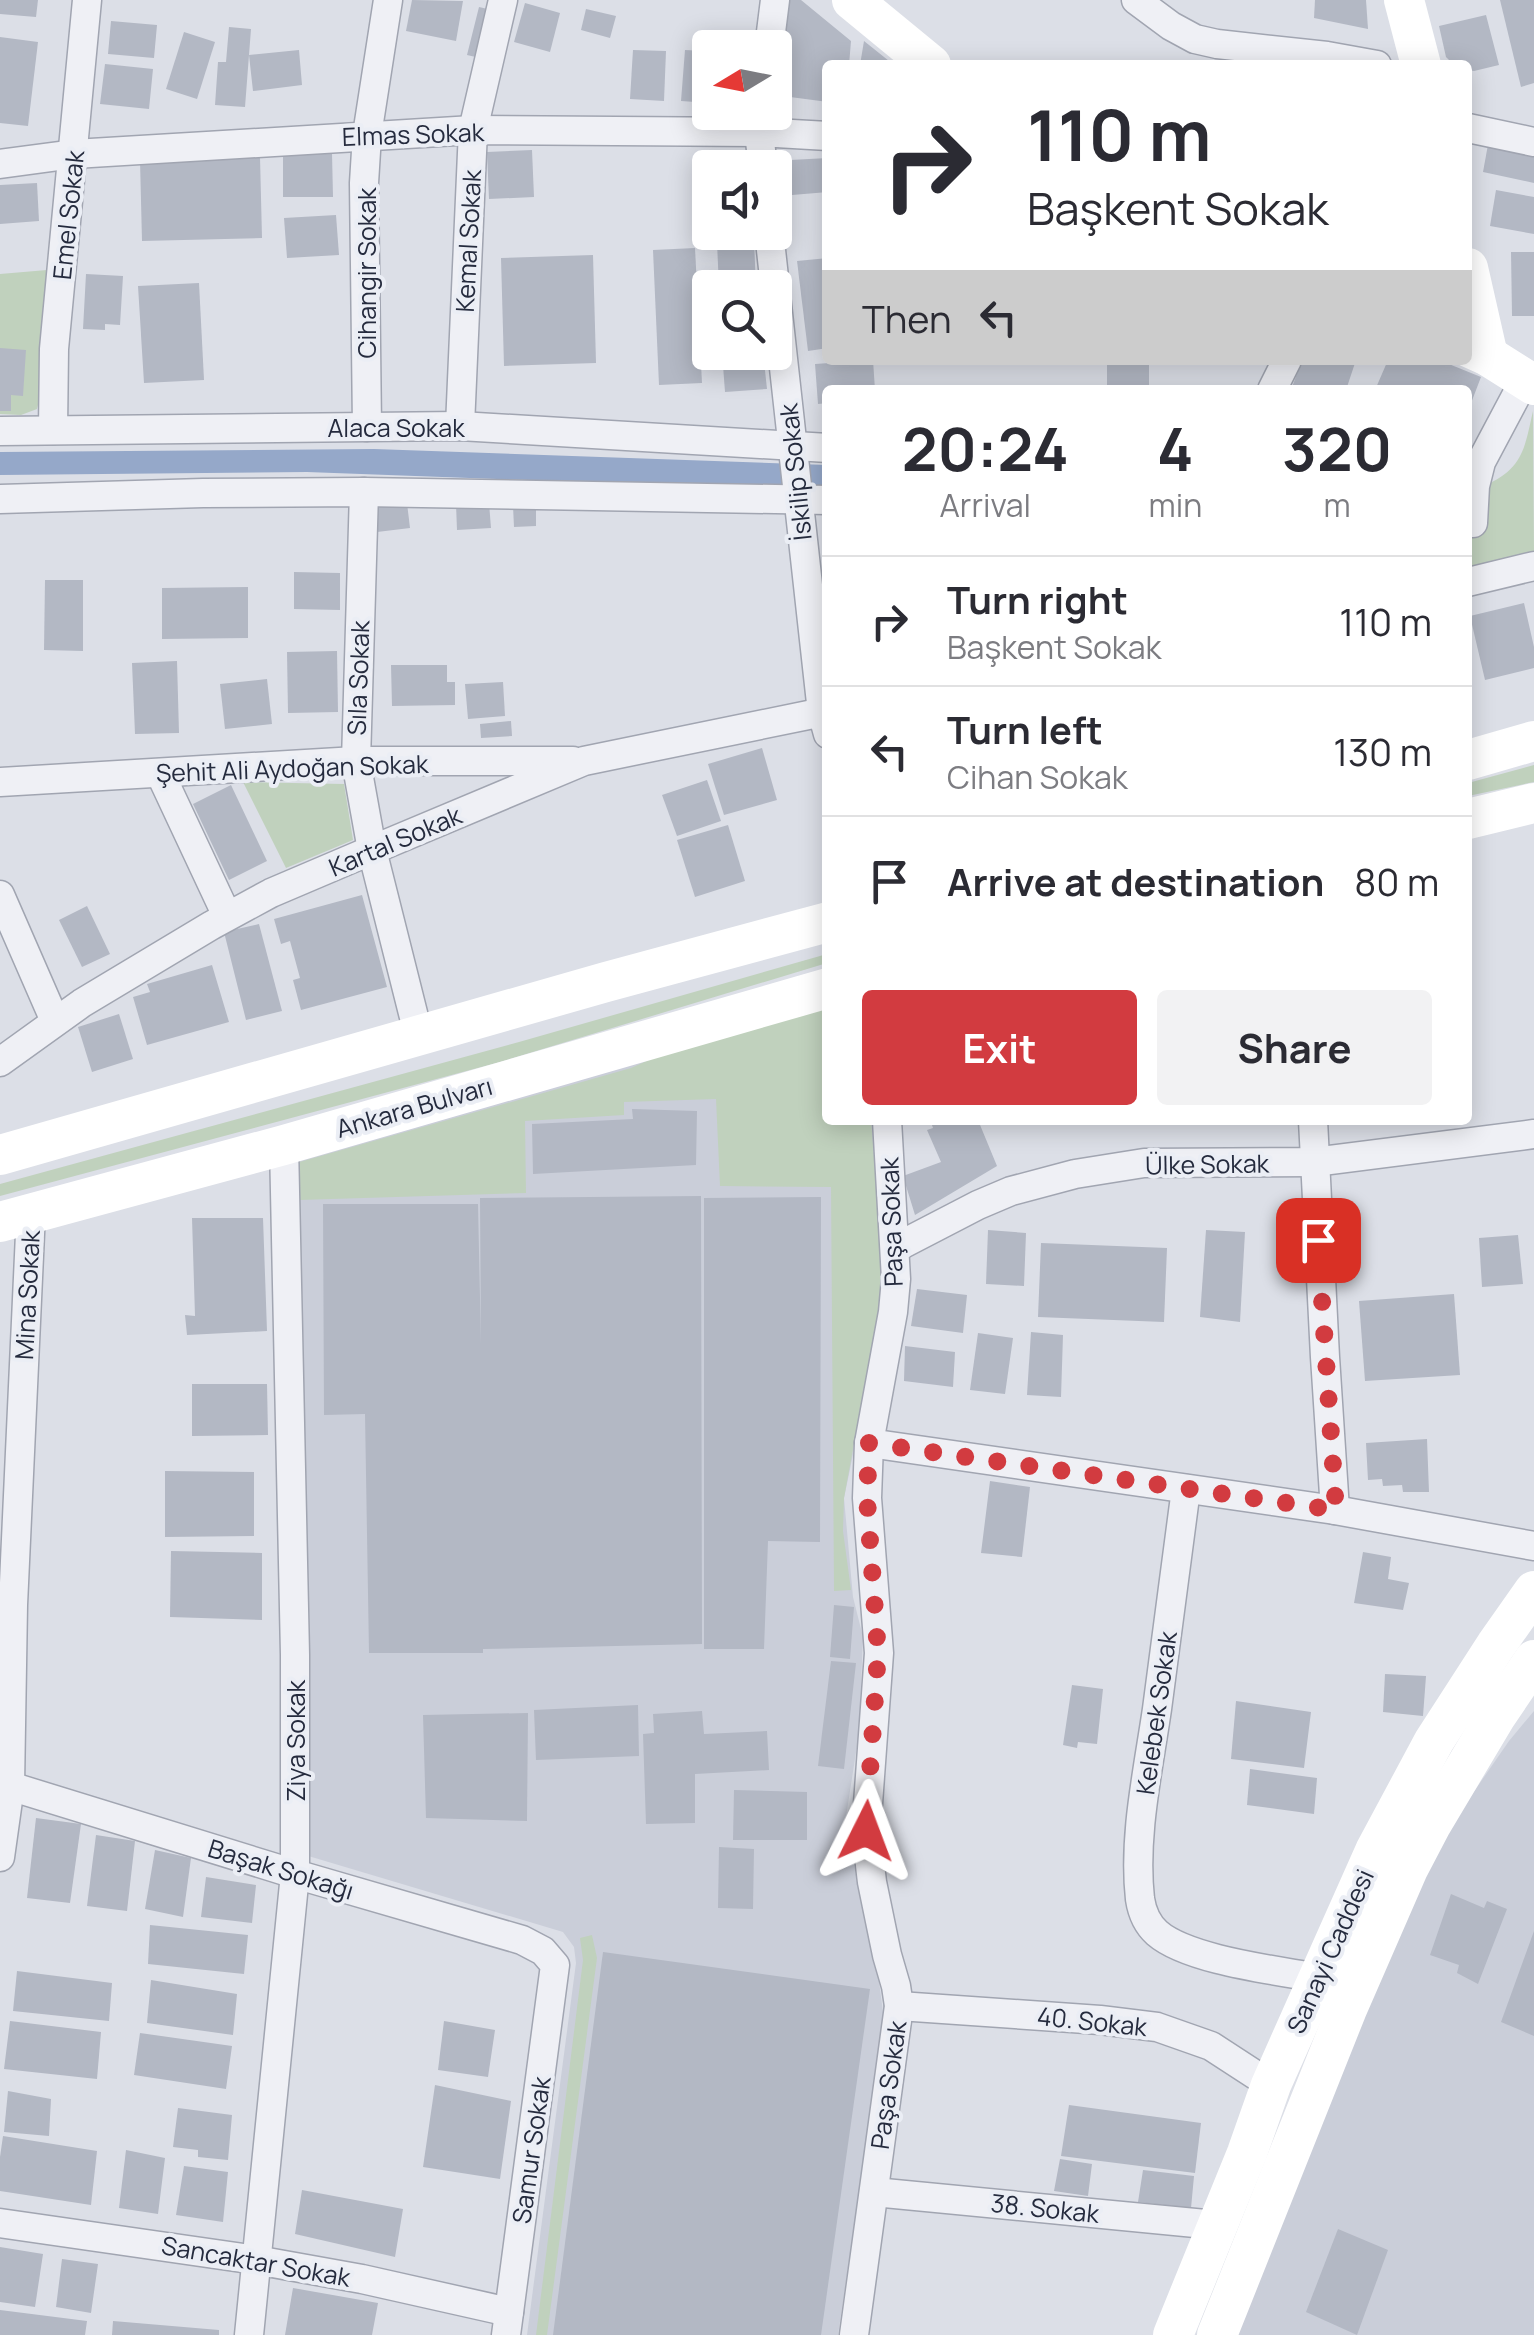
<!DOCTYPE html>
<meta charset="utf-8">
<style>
:root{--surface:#fff;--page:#f2f2f3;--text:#2b2b33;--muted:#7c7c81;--line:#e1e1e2;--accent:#d23b40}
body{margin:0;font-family:Manrope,sans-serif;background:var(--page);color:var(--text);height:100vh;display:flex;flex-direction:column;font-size:38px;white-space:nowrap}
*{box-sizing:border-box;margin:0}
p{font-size:32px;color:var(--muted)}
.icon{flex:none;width:55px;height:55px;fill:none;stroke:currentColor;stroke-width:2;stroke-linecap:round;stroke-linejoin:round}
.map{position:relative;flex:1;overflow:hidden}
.panel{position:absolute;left:822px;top:385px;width:650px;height:740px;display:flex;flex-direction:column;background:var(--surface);border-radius:10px;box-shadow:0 5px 25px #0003}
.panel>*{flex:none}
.hud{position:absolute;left:822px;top:60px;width:650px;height:305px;border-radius:10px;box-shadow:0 5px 25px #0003;background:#fff;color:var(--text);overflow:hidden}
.needle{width:65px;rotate:260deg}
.controls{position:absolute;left:692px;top:30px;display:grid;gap:20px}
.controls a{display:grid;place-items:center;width:100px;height:100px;border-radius:10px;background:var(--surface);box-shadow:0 5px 25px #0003;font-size:50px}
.pin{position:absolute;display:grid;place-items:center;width:85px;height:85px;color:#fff;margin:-42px;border-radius:20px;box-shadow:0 5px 15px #0006}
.me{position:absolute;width:110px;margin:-55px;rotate:3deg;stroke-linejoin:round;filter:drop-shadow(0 0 8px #0008)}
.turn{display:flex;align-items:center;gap:35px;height:210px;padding:0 40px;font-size:45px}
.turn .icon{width:130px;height:130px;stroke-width:2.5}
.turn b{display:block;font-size:70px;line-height:85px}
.then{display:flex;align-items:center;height:95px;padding:0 40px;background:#0003;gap:20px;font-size:38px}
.eta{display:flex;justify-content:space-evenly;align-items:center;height:170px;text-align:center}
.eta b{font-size:60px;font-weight:700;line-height:70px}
.cta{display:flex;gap:20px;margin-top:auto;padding:20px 40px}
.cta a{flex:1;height:115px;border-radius:10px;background:var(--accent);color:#fff;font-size:40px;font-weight:700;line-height:115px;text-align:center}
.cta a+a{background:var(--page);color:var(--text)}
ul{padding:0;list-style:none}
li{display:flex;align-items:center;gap:30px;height:130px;padding:0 40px;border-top:2px solid var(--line)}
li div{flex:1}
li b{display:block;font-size:38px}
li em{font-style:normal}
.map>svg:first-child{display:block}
</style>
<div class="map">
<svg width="1534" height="2335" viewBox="0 0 1534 2335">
<rect width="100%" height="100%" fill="#dcdfe7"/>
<!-- built -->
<g fill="#caced9">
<polygon points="698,1033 828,1120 875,1120 884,1306 844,1498 853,1597 863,1637 859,1733 846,1817 849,1842 879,1981 883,2012 881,2044 838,2335 527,2335 576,1963 574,1947 563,1932 305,1855 291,1159"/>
<polygon points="1534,1711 1534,2335 1232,2335 1358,2002 1448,1829 1509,1741"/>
</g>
<!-- green -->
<g fill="#c0d1bd">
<polygon points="47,270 43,384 37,409 21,415 0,414 0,274"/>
<path d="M 1533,411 L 1534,553 L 1468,567 L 1468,532 L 1482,487 C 1523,469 1524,451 1533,411 Z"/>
<polygon points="1534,765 1534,782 1468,796 1468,783"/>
<polygon points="243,782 344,784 353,840 286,868"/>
<polygon points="827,954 827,963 500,1062 0,1196 0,1184 519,1042"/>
<polygon points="827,1008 828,1120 871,1120 883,1267 880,1304 844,1498 843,1531 851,1590 834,1591 831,1187 720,1186 716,1099 624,1102 624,1115 525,1121 526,1193 299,1200 296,1163 631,1068 709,1033"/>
<polygon points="592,1935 597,1958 547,2335 536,2335 583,1960 580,1938"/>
</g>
<!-- water -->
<polygon fill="#95a8c9" points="374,449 827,465 828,491 307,472 0,475 0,452"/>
<!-- building -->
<g fill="#b3b8c4">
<polygon points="0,0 38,0 36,17 0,14"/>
<polygon points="412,0 463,1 456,41 406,31"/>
<polygon points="788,0 801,0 851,41 849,65 828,65 828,102 775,95 775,73"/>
<polygon points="1315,0 1366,0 1368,29 1314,18"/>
<polygon points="1500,0 1534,0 1534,83 1521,87"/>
<polygon points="525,3 560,13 550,52 514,42"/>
<polygon points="479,7 492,10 480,58 467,55"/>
<polygon points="586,9 616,16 610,38 581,30"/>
<polygon points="1486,15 1499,65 1474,71 1468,70 1468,65 1454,65 1446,57 1439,26"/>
<polygon points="111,21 157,25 154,58 108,54"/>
<polygon points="229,27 251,29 249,55 299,50 302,85 253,91 249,55 245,107 215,105 218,62 226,62"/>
<polygon points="184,32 215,42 197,99 166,89"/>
<polygon points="0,37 38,42 28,126 0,123"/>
<polygon points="864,41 894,65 860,65"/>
<polygon points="633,50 666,51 664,101 630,99"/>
<polygon points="685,50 706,51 706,61 710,61 710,103 681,101"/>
<polygon points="105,64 153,69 149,109 100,104"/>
<polygon points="1489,139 1534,148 1534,183 1483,172"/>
<polygon points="532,150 534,197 489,199 487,152"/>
<polygon points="739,151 740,168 710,168 710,203 701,203 701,152"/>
<polygon points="332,153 333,197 283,197 283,154"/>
<polygon points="260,157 262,238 142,241 140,160"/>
<polygon points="828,158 828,192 792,195 790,160"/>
<polygon points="37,183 39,221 0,224 0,185"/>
<polygon points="1496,190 1534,197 1534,234 1490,226"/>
<polygon points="336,215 339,255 287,258 284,218"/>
<polygon points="754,240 756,288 719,288 717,242"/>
<polygon points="695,248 702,383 659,385 653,250"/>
<polygon points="1511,252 1534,252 1534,316 1512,316"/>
<polygon points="593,255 596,363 504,366 501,258"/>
<polygon points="828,258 828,348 808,351 797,261"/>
<polygon points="86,274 123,276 120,325 105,324 105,330 83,329"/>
<polygon points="199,283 204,380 144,383 138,286"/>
<polygon points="0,348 26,350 23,396 11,395 11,411 0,411"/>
<polygon points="722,352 763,352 767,389 725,392"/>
<polygon points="873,360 875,390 828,390 828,403 818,404 815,364"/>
<rect x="1107" y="360" width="42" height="30"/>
<polygon points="1302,360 1356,360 1346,390 1291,390"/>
<polygon points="1388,360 1439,360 1481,377 1468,411 1468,390 1375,390"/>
<polygon points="407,503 410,528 377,532 372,504"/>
<polygon points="489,503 491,528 457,530 456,504"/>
<polygon points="536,504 536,526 514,527 513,506"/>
<polygon points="294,572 340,573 340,610 294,609"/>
<polygon points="45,580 83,580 83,651 44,650"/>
<polygon points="248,587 248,638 162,639 162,588"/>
<polygon points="1524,603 1534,647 1534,668 1485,680 1470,616"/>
<polygon points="337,651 338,712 288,713 287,652"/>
<polygon points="177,661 179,733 135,734 132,663"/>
<polygon points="391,665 447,665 447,682 455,682 455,705 392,706"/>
<polygon points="267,679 272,724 225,729 220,684"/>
<polygon points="503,682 505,716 468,719 465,684"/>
<polygon points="511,721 512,736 481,738 480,724"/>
<polygon points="762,748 777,800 724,815 708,764"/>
<polygon points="707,780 721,821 677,836 662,795"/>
<polygon points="231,785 267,861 229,880 193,804"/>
<polygon points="728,825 745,881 695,897 677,840"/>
<polygon points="362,895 387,987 301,1010 293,980 300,978 290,941 281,944 274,919"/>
<polygon points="87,906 110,954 82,967 59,920"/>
<polygon points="259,924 282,1011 246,1020 224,932"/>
<polygon points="212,965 229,1022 147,1045 133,997 150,992 147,984"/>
<polygon points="119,1014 133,1059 92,1072 78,1027"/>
<polygon points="632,1109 697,1111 696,1165 533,1174 532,1124 633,1119"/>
<polygon points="943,1120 978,1120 997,1166 915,1215 903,1176 941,1162 927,1130 933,1128 932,1125"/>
<polygon points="701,1196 702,1644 483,1649 483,1653 369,1653 365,1414 324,1415 323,1204 478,1204 481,1345 480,1198"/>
<polygon points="821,1197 820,1542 768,1541 764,1649 704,1649 704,1198"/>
<polygon points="192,1218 263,1218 267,1331 187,1335 185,1315 195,1316"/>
<polygon points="988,1230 1026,1233 1024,1286 986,1284"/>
<polygon points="1206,1230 1245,1232 1240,1322 1200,1317"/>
<polygon points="1518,1235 1523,1284 1482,1287 1479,1238"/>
<polygon points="1041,1243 1167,1248 1164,1322 1038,1317"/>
<polygon points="917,1289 967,1295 963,1333 911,1326"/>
<polygon points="1454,1294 1460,1375 1365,1381 1359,1301"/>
<polygon points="1031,1332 1063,1335 1061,1397 1027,1395"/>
<polygon points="978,1333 1013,1338 1005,1394 970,1390"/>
<polygon points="905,1346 955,1352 953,1387 904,1381"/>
<polygon points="192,1384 267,1384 268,1435 192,1436"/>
<polygon points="1427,1439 1429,1492 1403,1492 1402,1485 1383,1486 1382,1479 1368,1480 1366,1443"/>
<polygon points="165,1471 254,1472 254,1536 165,1537"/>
<polygon points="990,1481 1030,1487 1022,1557 981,1553"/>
<polygon points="171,1551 262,1553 262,1620 170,1617"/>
<polygon points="1363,1552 1391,1557 1388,1579 1409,1583 1403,1610 1354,1603"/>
<polygon points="834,1605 854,1607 850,1659 830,1657"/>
<polygon points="831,1661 856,1663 844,1769 818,1766"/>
<polygon points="1385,1674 1426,1676 1423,1716 1383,1712"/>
<polygon points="1072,1685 1103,1689 1097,1744 1078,1742 1077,1748 1063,1745"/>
<polygon points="1236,1701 1311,1712 1304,1768 1231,1759"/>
<polygon points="638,1705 639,1756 536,1760 534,1710"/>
<polygon points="702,1711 704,1734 767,1731 769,1770 695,1774 695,1823 646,1824 643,1734 654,1733 653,1714"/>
<polygon points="528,1713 527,1821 426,1818 423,1715"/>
<polygon points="1250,1769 1317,1778 1314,1814 1247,1805"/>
<polygon points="734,1790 807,1792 807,1840 733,1840"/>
<polygon points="36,1818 81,1824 70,1903 27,1898"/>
<polygon points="96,1835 135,1841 127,1911 87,1906"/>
<polygon points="719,1847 754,1849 753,1909 718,1908"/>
<polygon points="155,1850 191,1858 183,1917 145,1909"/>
<polygon points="206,1877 256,1885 252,1923 201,1917"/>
<polygon points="1451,1894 1484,1908 1487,1901 1507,1909 1478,1984 1457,1973 1459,1965 1430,1955"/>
<polygon points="150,1925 248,1935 244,1974 148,1964"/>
<polygon points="1534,1931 1534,2036 1501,2022"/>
<polygon points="603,1952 870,1989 821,2335 553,2335"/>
<polygon points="17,1971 112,1983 109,2021 13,2011"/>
<polygon points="151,1980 237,1994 233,2035 147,2023"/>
<polygon points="10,2021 101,2032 97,2079 4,2069"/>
<polygon points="444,2021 495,2030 488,2077 438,2070"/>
<polygon points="140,2033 232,2046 226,2089 134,2075"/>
<polygon points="435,2085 511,2101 500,2179 423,2167"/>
<polygon points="8,2091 51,2099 49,2136 4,2132"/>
<polygon points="1069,2105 1201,2123 1195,2173 1061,2156"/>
<polygon points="178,2108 232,2115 228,2160 198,2157 198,2150 173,2147"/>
<polygon points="3,2136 97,2151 91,2205 0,2191 0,2157"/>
<polygon points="126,2150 165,2158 158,2214 119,2208"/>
<polygon points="1060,2159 1092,2164 1088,2196 1054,2191"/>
<polygon points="184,2166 228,2172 223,2222 176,2215"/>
<polygon points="1143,2170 1194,2176 1191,2208 1138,2202"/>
<polygon points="302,2190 403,2209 395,2257 295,2234"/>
<polygon points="1338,2229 1388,2250 1357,2335 1306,2312"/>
<polygon points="0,2247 43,2254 35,2307 0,2302"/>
<polygon points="62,2259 98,2264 91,2313 56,2307"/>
<polygon points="293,2288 378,2303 372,2335 285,2335"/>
<polygon points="0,2310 87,2321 85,2335 0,2335"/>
<polygon points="113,2321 219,2330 219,2335 112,2335"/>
</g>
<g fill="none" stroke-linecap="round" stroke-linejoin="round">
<defs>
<g id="street">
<polyline points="1136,0 1171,26 1195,39 1217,44 1327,56 1377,65"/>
<polyline points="769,48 775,0"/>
<polyline points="761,112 759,132 763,168"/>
<polyline points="1468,128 1534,142"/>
<polyline points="0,164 74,154 473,130 759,132 828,136"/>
<polyline points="769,232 822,712 828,734"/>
<polyline points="1272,390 1287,360"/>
<polyline points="460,426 473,130 503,0"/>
<polyline points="367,427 364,183 367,135 388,0"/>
<polyline points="53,430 54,349 87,0"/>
<polyline points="0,431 460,426 828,448"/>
<polyline points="364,492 356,761 372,850 419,1037"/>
<polyline points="0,499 203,493 364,492 828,500"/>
<polyline points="1468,523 1473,523 1475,486 1481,462 1525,379"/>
<polyline points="1468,582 1534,566"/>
<polyline points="160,773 227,916"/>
<polyline points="0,782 356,761 573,761"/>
<polyline points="0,895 55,1021"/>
<polyline points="0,1062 82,1003 212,925 271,893 372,850 584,761 828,711"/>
<polyline points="1313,1120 1325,1357 1335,1510"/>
<polyline points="895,1248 978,1205 1011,1191 1075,1174 1144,1163 1314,1162 1534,1134"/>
<polyline points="869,1443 1335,1510 1534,1546"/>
<path d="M 1186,1489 C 1176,1562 1167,1636 1157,1709 C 1148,1771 1133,1837 1140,1899 C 1142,1912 1147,1924 1157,1933 C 1188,1960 1275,1970 1318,1978"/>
<polyline points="0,1783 295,1874 522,1940 543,1951 555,1965 506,2335"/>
<polyline points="0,1857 10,1786 13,1605 31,1212"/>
<polyline points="899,2006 1100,2020 1157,2027 1211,2046 1271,2085"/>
<polyline points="874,2192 1216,2225"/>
<polyline points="0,2223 256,2260 362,2279 509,2312"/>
<polyline points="249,2335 295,1874 295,1655 284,1145"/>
<polyline points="854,2335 899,2006 896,1986 887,1955 872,1882 866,1831 879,1653 867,1498 869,1443 893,1312 896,1279 887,1120"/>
</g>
</defs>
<!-- street casing -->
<use href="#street" stroke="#a1a5b1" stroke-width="31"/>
<!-- street -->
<use href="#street" stroke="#eff0f5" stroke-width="28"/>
<!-- secondary -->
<g stroke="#fff" stroke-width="40">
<polyline points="852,0 931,65"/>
<polyline points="1404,0 1421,65"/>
<polyline points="1468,268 1488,356"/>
<polyline points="1468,347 1488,356 1534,385"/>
<polyline points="1468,760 1534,741"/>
<polyline points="1468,819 1534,803"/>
<polyline points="0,1155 606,982 828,922"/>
<polyline points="0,1222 284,1145 828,988"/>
<polyline points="1173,2335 1247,2153 1271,2085 1375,1851 1434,1741 1496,1645 1534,1591"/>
<polyline points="1217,2335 1347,2009 1408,1869 1431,1825 1496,1716 1534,1660"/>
</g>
</g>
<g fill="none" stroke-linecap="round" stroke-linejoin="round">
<!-- route -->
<polyline stroke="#d23b40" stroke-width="18" stroke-dasharray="0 32.4" points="866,1831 878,1653 867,1498 869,1443 1336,1510 1318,1240"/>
</g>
<g text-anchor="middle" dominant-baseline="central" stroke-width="8" stroke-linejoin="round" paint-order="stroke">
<!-- street labels -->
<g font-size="25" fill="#252b3e" stroke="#ebeef5">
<text transform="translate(413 134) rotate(-2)">Elmas Sokak</text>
<text transform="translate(68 215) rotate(-84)">Emel Sokak</text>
<text transform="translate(468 241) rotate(-87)">Kemal Sokak</text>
<text transform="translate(366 273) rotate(-90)">Cihangir Sokak</text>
<text x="396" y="427">Alaca Sokak</text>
<text transform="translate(795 472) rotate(-96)">İskilip Sokak</text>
<text transform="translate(358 678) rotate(-88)">Sıla Sokak</text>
<text transform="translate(292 768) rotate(-2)">Şehit Ali Aydoğan Sokak</text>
<text transform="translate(395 841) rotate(-23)">Kartal Sokak</text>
<text transform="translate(414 1107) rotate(-16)">Ankara Bulvarı</text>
<text transform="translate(1207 1164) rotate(-1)">Ülke Sokak</text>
<text transform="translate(891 1222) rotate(-92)">Paşa Sokak</text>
<text transform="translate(27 1295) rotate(-87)">Mina Sokak</text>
<text transform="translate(1156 1713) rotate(-82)">Kelebek Sokak</text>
<text transform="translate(295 1741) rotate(-90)">Ziya Sokak</text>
<text transform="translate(281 1869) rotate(17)">Başak Sokağı</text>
<text transform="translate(1330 1951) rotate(-66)">Sanayi Caddesi</text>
<text transform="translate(1092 2021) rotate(6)">40. Sokak</text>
<text transform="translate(888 2085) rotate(-82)">Paşa Sokak</text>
<text transform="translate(531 2150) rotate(-82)">Samur Sokak</text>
<text transform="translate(1045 2208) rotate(6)">38. Sokak</text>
<text transform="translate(256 2261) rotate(10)">Sancaktar Sokak</text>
</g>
</g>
</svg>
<div class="controls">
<a><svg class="needle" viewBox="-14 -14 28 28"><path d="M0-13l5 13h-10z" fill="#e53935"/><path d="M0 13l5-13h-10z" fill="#7c7c81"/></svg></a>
<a><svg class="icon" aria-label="sound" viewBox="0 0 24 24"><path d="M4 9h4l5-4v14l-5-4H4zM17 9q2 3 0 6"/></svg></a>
<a><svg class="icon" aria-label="search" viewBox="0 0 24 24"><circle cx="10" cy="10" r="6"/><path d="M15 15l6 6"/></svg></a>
</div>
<div class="pin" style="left:1318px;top:1240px;background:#d93025"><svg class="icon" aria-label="arrive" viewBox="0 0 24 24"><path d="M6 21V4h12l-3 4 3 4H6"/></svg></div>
<svg class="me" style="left:866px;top:1831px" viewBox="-20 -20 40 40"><path d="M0-17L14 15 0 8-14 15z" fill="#d23b40" stroke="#fff" stroke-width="4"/></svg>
<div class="hud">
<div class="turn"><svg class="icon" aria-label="right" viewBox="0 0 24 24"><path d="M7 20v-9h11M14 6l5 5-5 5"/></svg><div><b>110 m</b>Başkent Sokak</div></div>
<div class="then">Then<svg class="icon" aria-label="left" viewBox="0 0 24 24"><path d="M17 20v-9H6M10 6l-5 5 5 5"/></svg></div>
</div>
<section class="panel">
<div class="eta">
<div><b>20:24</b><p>Arrival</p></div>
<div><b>4</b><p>min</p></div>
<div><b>320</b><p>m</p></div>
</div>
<ul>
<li><svg class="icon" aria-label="right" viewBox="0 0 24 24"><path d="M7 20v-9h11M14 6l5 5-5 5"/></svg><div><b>Turn right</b><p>Başkent Sokak</p></div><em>110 m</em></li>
<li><svg class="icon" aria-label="left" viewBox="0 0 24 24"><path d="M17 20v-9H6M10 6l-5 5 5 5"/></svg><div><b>Turn left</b><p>Cihan Sokak</p></div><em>130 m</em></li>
<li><svg class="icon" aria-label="arrive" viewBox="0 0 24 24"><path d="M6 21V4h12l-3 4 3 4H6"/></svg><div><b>Arrive at destination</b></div><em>80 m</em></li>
</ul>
<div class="cta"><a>Exit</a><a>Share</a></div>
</section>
</div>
